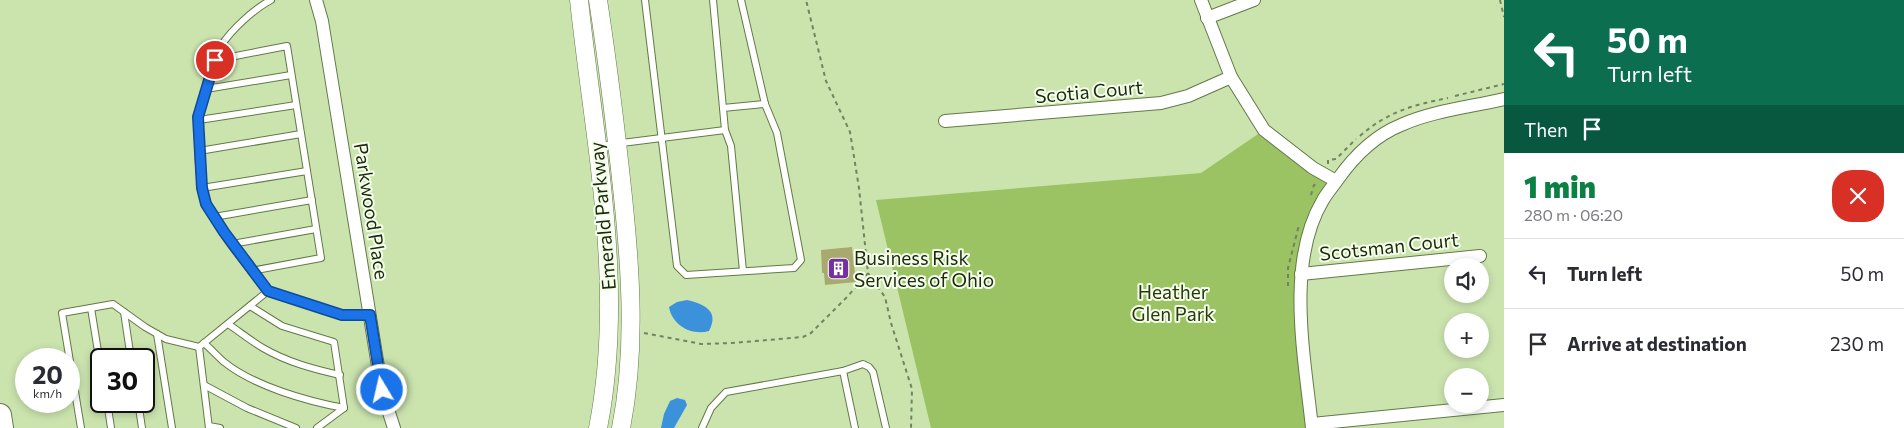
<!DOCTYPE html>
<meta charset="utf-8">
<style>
:root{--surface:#fff;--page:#f2f2f3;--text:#2b2b33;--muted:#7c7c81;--line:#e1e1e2;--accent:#0b8043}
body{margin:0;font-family:Commissioner,sans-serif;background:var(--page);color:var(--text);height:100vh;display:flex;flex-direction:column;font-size:19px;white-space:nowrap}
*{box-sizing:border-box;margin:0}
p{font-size:16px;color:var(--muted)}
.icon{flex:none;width:28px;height:28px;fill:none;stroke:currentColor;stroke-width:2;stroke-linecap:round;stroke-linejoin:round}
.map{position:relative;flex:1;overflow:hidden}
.panel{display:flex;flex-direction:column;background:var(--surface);width:400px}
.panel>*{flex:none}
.guide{background:#0b6e4f;color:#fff;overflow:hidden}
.buttons{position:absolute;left:1444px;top:258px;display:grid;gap:10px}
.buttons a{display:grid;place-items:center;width:45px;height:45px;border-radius:50%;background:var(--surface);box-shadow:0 2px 8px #0003;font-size:25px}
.speed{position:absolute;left:15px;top:348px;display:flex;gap:10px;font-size:25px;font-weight:700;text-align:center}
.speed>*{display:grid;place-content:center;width:65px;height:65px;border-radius:50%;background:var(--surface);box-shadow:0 2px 8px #0003;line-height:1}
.speed small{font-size:12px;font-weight:400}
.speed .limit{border:2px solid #111;border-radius:8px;background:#fff;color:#111}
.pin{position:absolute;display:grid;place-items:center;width:42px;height:42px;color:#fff;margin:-21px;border:2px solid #fff;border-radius:50%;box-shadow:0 1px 5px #0007}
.me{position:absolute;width:55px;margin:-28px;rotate:351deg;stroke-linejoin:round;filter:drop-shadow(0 0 4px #0008)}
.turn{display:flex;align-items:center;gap:18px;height:105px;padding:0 20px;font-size:22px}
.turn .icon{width:65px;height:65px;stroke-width:2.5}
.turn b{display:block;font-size:35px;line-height:42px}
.then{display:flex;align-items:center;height:48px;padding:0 20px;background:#0003;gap:10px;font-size:19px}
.round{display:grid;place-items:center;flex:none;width:52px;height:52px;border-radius:20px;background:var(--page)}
.headline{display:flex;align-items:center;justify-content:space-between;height:85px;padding:0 20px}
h1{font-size:30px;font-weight:800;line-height:38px;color:var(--accent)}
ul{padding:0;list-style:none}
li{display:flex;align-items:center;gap:15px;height:70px;padding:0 20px;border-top:1px solid var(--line)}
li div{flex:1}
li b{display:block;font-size:19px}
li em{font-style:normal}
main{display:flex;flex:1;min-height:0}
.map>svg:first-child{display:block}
</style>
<main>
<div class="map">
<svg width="1504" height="428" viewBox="0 0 1504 428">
<rect width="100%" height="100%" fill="#cbe4ae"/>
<!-- green -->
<polygon fill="#9bc364" points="1264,130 1336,181 1303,255 1312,428 931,428 876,200 1201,173"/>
<!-- water -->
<g fill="#3c91db">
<path d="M 687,300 C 703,304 720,310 709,331 C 691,336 672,325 669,307 L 677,302 Z"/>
<polygon points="677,398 685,400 687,405 674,428 661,428 664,414 670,401"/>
</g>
<!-- building -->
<polygon fill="#a8a86f" points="852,247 856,282 825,285 824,273 822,273 821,250"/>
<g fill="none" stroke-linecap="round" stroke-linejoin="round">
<defs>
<g id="lane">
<polyline points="645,0 677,266 686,275 794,268 801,260 777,133 765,104 741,0"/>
<polyline points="215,60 287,46 321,258 251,271"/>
<polyline points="206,89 291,75"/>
<polyline points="723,108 765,104"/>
<polyline points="199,120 296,105"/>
<polyline points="725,130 731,146 743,271"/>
<polyline points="598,146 725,130 713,0"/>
<polyline points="199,151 301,134"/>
<polyline points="202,188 307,171"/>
<polyline points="214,217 312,200"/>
<polyline points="232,244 316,229"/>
<polyline points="268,291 342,315 370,315"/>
<polyline points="250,306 282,326 334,342 344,408 317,428"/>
<polyline points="91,308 101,370"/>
<polyline points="124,312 131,359"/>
<path d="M 228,324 C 240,332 251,341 263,348 C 287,362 313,369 340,375"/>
<polyline points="157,334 172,428"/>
<path d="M 204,343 C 211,349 217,356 224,362 C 254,386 306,401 344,408"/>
<polyline points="199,347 209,428"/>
<polyline points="843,371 855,428"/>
<polyline points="204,385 247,408 296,428"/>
<polyline points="107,401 111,428"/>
<polyline points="138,401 142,428"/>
<polyline points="209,426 220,428"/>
<path d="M 81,428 L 62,313 L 113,304 L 145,327 L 166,339 L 199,347 L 268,291 C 246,265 221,236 207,205 C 198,187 197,139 199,118 C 200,103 213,59 221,46 C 231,30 254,9 271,0"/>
<polyline points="702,428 711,408 726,392 843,371 863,364 869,367 873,372 886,428"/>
</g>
<g id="street">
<polyline points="316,0 322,21 382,391 394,428"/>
<polyline points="1201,0 1231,77 1264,130 1313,168 1336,181"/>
<polyline points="1207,18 1254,0"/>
<polyline points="945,121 1161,103 1188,96 1231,77"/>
<polyline points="1301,274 1480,256"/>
<polyline points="1312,424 1504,405"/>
<path d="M 1312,428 C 1305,359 1285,263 1323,200 C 1327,193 1333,186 1338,179 C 1355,155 1374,136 1401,125 C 1432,111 1470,107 1504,99"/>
</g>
<g id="secondary">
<path d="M 579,0 C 594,141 626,286 598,428"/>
<path d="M 598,0 C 608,65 616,131 623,197 C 631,273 636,352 621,428"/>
</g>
<polyline id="highway" points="0,415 2,428"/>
</defs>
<!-- lane casing -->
<use href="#lane" stroke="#637948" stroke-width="8"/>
<!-- street casing -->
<use href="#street" stroke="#637948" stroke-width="14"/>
<!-- secondary casing -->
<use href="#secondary" stroke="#637948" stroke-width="19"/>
<!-- highway casing -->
<use href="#highway" stroke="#637948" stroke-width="24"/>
<!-- path -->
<g stroke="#72835e" stroke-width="2" stroke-dasharray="4 4" stroke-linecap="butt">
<polyline points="1500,0 1504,17"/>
<polyline points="1455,96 1504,84"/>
<path d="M 1360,136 C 1387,112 1413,105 1448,98"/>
<polyline points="1328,164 1328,160 1336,159 1356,139"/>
<polyline points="1311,195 1314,185 1318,184"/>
<polyline points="868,273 885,297 891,323 912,389 911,428"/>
<polyline points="1288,286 1288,268 1299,225"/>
<polyline points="644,333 701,344 732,343 803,337 811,333 848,296 868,273 859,188 850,132 826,81 806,0"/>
</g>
<!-- lane -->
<use href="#lane" stroke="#fff" stroke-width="6"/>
<!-- street -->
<use href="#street" stroke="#fff" stroke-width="12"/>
<!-- secondary -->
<use href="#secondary" stroke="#fff" stroke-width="18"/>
<!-- highway -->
<use href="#highway" stroke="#fff" stroke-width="22"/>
</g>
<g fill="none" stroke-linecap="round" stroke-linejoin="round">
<defs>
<polyline id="route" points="215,60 198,117 202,188 206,204 224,232 268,291 342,315 370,315 382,390"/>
</defs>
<!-- route casing -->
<use href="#route" stroke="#114b97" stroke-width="12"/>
<!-- route -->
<use href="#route" stroke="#1a73e8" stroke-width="9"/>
</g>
<!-- icons -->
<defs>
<symbol id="building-square" viewBox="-11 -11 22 22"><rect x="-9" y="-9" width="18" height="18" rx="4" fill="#742fa3" stroke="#f4ffe9"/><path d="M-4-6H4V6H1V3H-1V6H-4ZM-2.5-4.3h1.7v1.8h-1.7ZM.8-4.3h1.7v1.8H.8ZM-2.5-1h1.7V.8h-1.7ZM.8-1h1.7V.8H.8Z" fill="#fff"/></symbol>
</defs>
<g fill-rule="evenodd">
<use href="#building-square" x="826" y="256" width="25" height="25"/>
</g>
<g text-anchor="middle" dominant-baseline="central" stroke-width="4" stroke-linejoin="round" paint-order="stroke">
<!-- street labels -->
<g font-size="19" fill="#1e2712" stroke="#f4ffe9">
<text transform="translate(1089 91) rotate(-5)">Scotia Court</text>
<text transform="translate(372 211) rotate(81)">Parkwood Place</text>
<text transform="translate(602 216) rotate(-95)">Emerald Parkway</text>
<text transform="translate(1389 246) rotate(-6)">Scotsman Court</text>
</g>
<!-- poi labels -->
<g font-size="19" fill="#1e2712" stroke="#f4ffe9" text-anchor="start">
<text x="854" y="257">Business Risk<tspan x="854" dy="22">Services of Ohio</tspan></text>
</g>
<!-- park labels -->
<g font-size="19" fill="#27370e" stroke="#f4ffe9">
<text x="1173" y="291">Heather<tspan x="1173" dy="22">Glen Park</tspan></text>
</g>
</g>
</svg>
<div class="buttons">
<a><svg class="icon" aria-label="sound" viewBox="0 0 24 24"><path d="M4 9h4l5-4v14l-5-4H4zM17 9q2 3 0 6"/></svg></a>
<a>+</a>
<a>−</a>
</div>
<div class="speed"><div>20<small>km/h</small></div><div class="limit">30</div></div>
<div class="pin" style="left:215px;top:60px;background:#d93025"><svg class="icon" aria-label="arrive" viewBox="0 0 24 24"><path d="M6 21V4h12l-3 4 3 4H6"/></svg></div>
<svg class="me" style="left:382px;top:390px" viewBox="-20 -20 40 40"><circle r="17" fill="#1a73e8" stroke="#fff" stroke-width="3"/><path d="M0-11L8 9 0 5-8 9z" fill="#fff"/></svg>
</div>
<section class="panel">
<div class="guide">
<div class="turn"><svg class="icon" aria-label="left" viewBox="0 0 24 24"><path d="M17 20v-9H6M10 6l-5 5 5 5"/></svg><div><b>50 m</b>Turn left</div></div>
<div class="then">Then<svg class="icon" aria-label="arrive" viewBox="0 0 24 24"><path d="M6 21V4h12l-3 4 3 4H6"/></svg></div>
</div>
<div class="headline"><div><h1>1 min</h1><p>280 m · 06:20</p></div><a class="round" style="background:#d93025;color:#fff"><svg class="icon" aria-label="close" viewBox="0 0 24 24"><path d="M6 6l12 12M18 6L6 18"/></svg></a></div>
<ul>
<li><svg class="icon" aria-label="left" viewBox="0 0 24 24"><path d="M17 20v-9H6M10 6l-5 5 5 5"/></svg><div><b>Turn left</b></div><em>50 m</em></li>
<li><svg class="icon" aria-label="arrive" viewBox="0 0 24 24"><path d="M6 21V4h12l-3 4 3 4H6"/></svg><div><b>Arrive at destination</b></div><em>230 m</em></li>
</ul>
</section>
</main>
